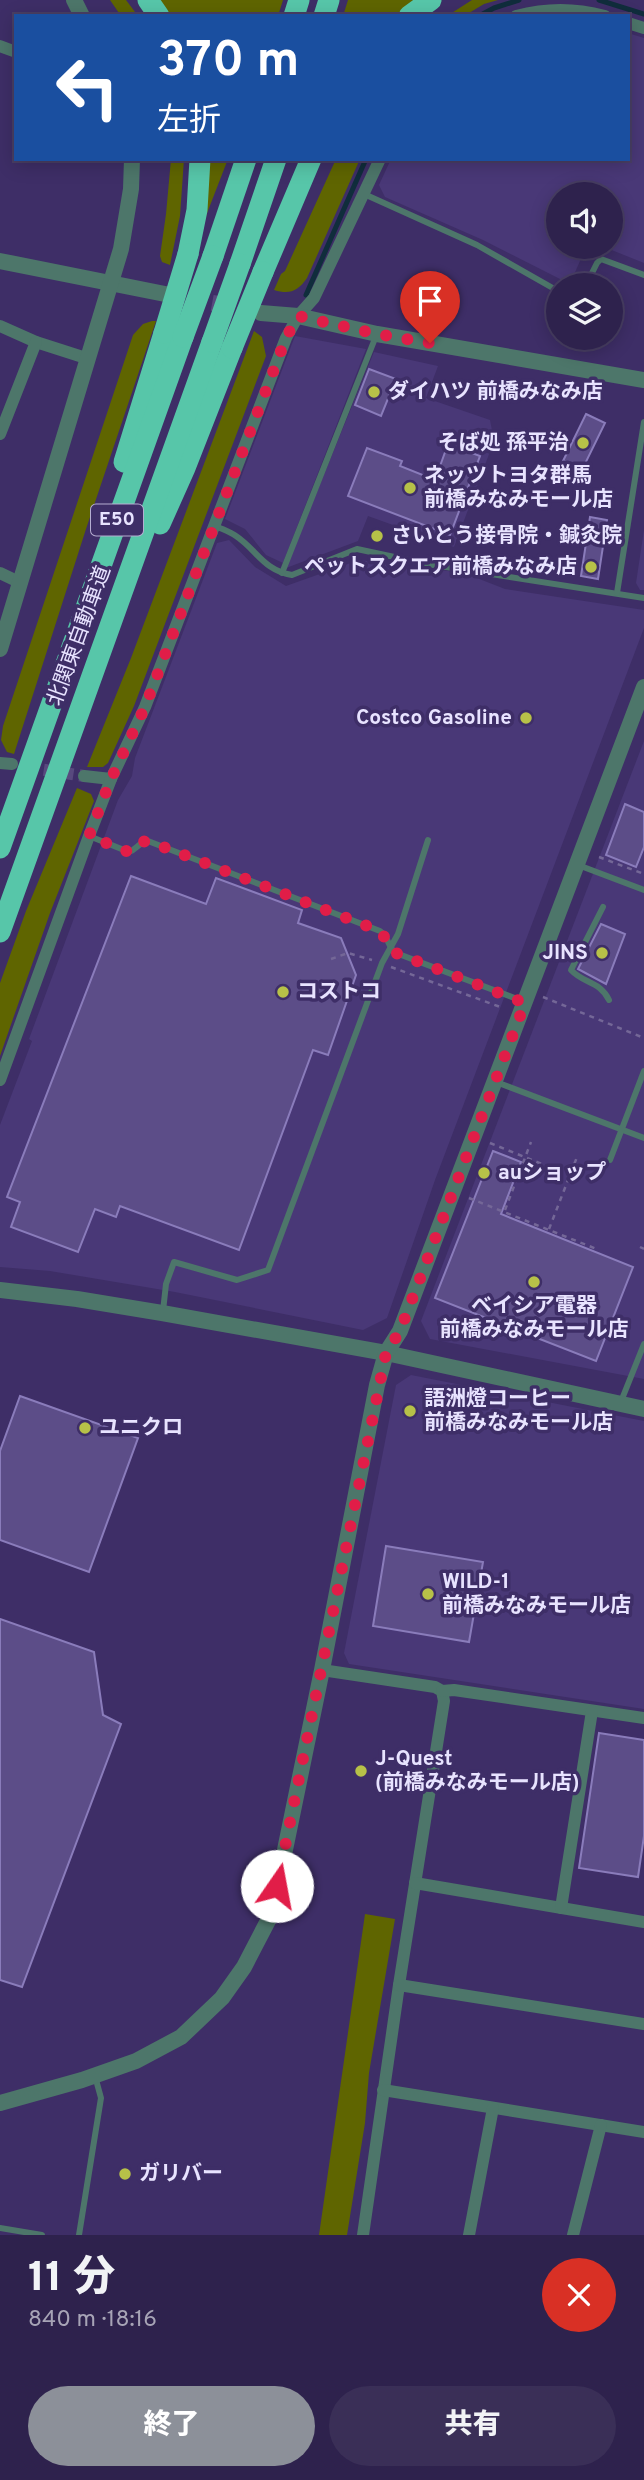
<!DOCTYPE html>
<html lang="ja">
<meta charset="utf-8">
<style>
:root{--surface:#2e224d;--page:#3a2f57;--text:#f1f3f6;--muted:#a7a4b6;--line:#493f65;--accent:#8c9099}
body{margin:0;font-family:Overpass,"Noto Sans JP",sans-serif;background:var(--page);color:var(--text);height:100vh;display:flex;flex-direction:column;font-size:26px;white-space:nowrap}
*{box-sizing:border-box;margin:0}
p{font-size:23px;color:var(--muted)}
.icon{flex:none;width:38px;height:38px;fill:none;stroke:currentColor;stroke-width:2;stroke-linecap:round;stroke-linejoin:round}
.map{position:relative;height:2235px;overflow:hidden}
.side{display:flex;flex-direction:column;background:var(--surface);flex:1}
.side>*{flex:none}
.top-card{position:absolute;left:14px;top:14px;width:616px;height:147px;border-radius:0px;box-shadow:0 4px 18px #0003,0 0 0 2px var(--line);background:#1a4fa0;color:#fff;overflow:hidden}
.fabs{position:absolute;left:546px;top:182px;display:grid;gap:14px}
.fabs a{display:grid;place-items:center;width:77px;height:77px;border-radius:50%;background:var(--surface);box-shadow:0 4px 18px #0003,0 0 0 2px var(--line);font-size:35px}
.pin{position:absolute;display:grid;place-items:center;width:60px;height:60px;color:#fff;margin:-72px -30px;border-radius:50% 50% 50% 0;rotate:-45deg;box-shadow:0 0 7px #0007}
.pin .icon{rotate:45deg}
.me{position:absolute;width:77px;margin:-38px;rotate:12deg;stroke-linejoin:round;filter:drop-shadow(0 0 5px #0008)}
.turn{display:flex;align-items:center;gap:24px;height:147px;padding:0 28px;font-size:32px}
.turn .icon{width:91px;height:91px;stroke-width:2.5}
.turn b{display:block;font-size:49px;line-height:60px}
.round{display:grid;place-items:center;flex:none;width:74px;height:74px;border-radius:37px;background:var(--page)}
.head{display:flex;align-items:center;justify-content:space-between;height:119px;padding:0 28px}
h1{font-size:42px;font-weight:800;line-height:52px}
.action{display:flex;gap:14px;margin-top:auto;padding:14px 28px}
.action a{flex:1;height:80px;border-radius:42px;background:var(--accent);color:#fff;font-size:28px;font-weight:800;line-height:80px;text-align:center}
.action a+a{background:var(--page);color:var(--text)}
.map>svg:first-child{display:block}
</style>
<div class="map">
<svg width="644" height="2235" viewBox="0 0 644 2235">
<rect width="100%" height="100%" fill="#3e2e67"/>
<!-- built -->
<g fill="#493877">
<polygon points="628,33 644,38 644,263 604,247 611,247 611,194 558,194 558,247 586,247 573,277 562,280 483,240 385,197 379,185 391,159 628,159"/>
<polygon points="295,336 366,349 283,563 266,555 245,529 225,519"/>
<polygon points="374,352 438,366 426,398 490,420 494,441 454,547 368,516 358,541 286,568"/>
<polygon points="644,530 644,590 640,590 636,583"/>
<polygon points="229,540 255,567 286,586 359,560 464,573 505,589 644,610 644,628 435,1180 387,1318 363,1330 175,1292 50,1271 0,1267 0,1125 32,1041 29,1039 118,800 132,776 135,758 217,543"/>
<polygon points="644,741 644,1379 430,1339 421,1321"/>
<polygon points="411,1375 644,1421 644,1709 349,1664 344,1653 396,1385"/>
</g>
<!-- green -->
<g fill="#5f6500">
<polygon points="110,0 126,0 138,16 121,16"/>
<polygon points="158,0 283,0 278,16 170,16"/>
<polygon points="348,0 414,0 395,16 343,16"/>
<polygon points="472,0 498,0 484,4 464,16 447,16"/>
<polygon points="171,159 184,159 180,216 170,265 162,262 160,256 166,214"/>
<polygon points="209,159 228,159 204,221"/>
<path d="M 336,159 L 360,159 L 307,278 C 298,291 290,295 274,290 L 281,274 L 285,271 Z"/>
<polygon points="152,321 156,321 86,529 14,754 7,752 1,740 3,726 133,335 143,324"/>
<polygon points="254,331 262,337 266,356 134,706 108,763 103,767 87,767 131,658"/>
<polygon points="77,788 91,794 94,801 50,913 0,1056 0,983 26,911"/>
<polygon points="365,1914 395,1919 369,2073 365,2123 347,2235 319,2235"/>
</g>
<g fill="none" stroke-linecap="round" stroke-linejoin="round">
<!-- stream -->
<g stroke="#102d3c" stroke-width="5">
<polyline points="599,0 644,14"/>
<polyline points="479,16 494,8 519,0"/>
<polyline points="306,295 366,159"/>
</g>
</g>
<!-- building -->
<g fill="#5c4d88" stroke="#8a7cbb" stroke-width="2">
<polygon points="369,369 396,379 381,416 355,405"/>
<polygon points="586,414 605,423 581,472 562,463"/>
<polygon points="448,444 480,456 450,535 348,496 367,448 402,461 400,466 435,480"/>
<polygon points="590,517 607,520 598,579 581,576"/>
<polygon points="625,804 644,812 644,847 636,867 606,855"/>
<polygon points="131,876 206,904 216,878 302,910 298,923 341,938 356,975 328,1055 313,1050 239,1250 120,1206 116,1217 95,1209 78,1252 11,1227 20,1202 7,1197"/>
<polygon points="601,924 625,934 606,984 578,969"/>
<polygon points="493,1151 521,1162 501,1214 633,1267 596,1361 435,1298"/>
<polygon points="20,1396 138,1438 89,1572 0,1540 0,1451"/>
<polygon points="386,1546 483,1562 469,1642 373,1626"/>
<polygon points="0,1619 94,1652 103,1715 121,1724 22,1987 0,1980"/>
<polygon points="599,1733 644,1740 644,1836 638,1877 579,1868"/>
</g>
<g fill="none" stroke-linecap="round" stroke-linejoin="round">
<!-- minor-tunnel -->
<polyline stroke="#58497e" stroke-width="12" stroke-dasharray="12 6" stroke-linecap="butt" points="26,767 84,776"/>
<!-- tertiary-tunnel -->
<polyline stroke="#58497e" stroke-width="16" stroke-dasharray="16 8" stroke-linecap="butt" points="165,294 235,307"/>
<!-- path -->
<g stroke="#746797" stroke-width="2.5" stroke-dasharray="5 5" stroke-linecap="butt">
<polyline points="599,857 644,874"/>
<polyline points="331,959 348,953 372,960"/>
<polyline points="391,967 503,1008"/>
<polyline points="543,997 644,1038"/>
<polyline points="490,1143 542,1164"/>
<polyline points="469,1198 599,1250"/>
<polyline points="505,1210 531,1142"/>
<polyline points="549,1229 577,1157"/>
<polyline points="640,1247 644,1249"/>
</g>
<!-- service -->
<g stroke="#4d766a" stroke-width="6">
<polyline points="364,194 477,245 558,291"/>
<polyline points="586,285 597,263 601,259 644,275"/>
<path d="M 214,525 C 221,529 229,531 236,536 C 257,550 263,570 292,575 L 357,549 L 427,564 L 644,598"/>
<polyline points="282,573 376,336"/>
<polyline points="617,593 644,422"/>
<path d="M 89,836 L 129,852 C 137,849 139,842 148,841 L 380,931 C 389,936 387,947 396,953 L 525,1002"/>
<polyline points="578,865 644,890"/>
<path d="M 603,907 L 571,970 C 584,984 600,981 609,1000"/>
<polyline points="496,1082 644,1138"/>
<polyline points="610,1160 644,1071"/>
<polyline points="163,1311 166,1284 174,1262 237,1280 268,1270 382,963 398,934 428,840"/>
<polyline points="620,1404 644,1344"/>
<polyline points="0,2228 42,2235"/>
<polyline points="79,2235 101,2098 95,2076"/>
</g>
<!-- minor -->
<g stroke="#4d766a" stroke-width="12">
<path d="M 516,16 C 547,8 574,8 605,16"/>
<polyline points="628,23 644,28"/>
<polyline points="0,46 16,52"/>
<polyline points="0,326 36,342 89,359"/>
<polyline points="0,434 36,342"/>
<polyline points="0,573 21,583"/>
<polyline points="0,763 12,764"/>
<polyline points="84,776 111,779"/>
<polyline points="0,1080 89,836 111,779 145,707 286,338 298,316 314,298 380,159"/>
<polyline points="322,1670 435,1687 442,1691 444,1701 399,1985 363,2235"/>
<polyline points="442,1691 454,1690 644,1718"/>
<polyline points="415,1883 644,1922"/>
<polyline points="561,1908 592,1711"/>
<polyline points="399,1985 644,2024"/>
<polyline points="383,2090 644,2132"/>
<polyline points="469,2235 493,2108"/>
<polyline points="573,2235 601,2125"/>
</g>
<!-- tertiary -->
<g stroke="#4d766a" stroke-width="16">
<polyline points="74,0 82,16"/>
<polyline points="0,261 165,294"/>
<polyline points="261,313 298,316 377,334 644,380"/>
<polyline points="0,649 121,249 131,189 132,159"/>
<polyline points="0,1290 77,1299 162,1313 386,1353 644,1409"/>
<polyline points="0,2103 82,2080 136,2061 181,2037 222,1998 244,1967 272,1913 322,1670 377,1385 386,1353 400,1331 644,687"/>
</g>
<!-- motorway -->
<g stroke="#57c6a9" stroke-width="21">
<polyline points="148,0 159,16"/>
<polyline points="294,16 299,0"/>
<polyline points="324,16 329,0"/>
<polyline points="409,16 431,0"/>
<polyline points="188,254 197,210 200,159"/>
<polyline points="213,256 246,159"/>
<polyline points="240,264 276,159"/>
<polyline points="263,272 311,159"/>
<polyline points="124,462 164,333"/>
<polyline points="160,524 185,468 232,348"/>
<polyline points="0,848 183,337"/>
<polyline points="0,932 212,342"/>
</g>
<!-- motorway-bridge -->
<g stroke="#57c6a9" stroke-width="21">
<polyline points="164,333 188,254"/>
<polyline points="183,337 213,256"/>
<polyline points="212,342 240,264"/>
<polyline points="232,348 263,272"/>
</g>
</g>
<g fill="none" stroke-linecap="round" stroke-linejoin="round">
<!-- route -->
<path stroke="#e11d48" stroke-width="12" stroke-dasharray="0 21.6" d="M 277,1886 L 386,1353 L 400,1331 L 525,1003 L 396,953 L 380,931 L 148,841 C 139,841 137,849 129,852 L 89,836 L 111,779 L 145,707 L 286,338 L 298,316 L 377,334 L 430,343"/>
</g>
<!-- markers -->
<g fill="#b7c148" stroke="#3e2e67" stroke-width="2.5">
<circle cx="374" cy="392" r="7"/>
<circle cx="583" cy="443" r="7"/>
<circle cx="410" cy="488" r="7"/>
<circle cx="377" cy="536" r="7"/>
<circle cx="591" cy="567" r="7"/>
<circle cx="526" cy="718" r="7"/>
<circle cx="602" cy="953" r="7"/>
<circle cx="283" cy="992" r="7"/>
<circle cx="484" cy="1173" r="7"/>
<circle cx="534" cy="1282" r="7"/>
<circle cx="410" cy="1411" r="7"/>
<circle cx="85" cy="1428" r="7"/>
<circle cx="428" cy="1594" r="7"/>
<circle cx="361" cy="1771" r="7"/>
<circle cx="125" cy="2174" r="7"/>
</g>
<g text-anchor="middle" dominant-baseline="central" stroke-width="7" stroke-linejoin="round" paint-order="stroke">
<!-- shield labels -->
<rect fill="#3e2e67" stroke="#b5add1" stroke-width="2" x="91" y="504.5" width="52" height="31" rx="5"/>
<g font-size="19" font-weight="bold" fill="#e8e3ff">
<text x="117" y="520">E50</text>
</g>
<!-- poi labels -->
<g font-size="21" font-weight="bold" fill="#e8e3ff" stroke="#3e2e67" text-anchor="start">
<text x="388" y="392">ダイハツ 前橋みなみ店</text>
<text x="569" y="443" text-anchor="end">そば処 孫平治</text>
<text x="424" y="476">ネッツトヨタ群馬<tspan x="424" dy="24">前橋みなみモール店</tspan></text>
<text x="391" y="536">さいとう接骨院・鍼灸院</text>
<text x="577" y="567" text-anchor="end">ペットスクエア前橋みなみ店</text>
<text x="512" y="718" text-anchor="end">Costco Gasoline</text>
<text x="588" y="953" text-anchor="end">JINS</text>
<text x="297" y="992">コストコ</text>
<text x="498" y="1173">auショップ</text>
<text x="534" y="1306" text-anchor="middle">ベイシア電器<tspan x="534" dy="24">前橋みなみモール店</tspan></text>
<text x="424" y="1399">語洲燈コーヒー<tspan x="424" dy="24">前橋みなみモール店</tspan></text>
<text x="99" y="1428">ユニクロ</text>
<text x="442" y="1582">WILD-1<tspan x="442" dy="24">前橋みなみモール店</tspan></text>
<text x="375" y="1759">J-Quest<tspan x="375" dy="24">(前橋みなみモール店)</tspan></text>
<text x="139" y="2174">ガリバー</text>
</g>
<!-- street labels -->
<g font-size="21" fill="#e8e3ff" stroke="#3e2e67">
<text transform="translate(80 636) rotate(-70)">北関東自動車道</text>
</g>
</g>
</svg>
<div class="fabs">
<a><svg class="icon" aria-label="sound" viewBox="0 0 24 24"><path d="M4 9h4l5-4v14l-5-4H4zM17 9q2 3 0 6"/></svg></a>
<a><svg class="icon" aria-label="layers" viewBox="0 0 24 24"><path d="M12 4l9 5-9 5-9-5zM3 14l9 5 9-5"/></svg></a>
</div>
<div class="pin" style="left:430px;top:343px;background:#d93025"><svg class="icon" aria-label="arrive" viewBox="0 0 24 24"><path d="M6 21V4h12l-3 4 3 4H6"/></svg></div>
<svg class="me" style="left:277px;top:1886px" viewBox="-20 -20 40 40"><circle r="19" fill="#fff"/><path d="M0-13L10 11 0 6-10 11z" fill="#e11d48"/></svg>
<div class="top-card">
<div class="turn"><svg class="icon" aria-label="left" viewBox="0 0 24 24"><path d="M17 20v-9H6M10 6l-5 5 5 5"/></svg><div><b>370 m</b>左折</div></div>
</div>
</div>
<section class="side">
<div class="head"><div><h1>11 分</h1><p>840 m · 18:16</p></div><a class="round" style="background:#d93025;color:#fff"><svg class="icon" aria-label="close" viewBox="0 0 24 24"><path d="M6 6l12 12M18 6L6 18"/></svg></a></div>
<div class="action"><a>終了</a><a>共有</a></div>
</section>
